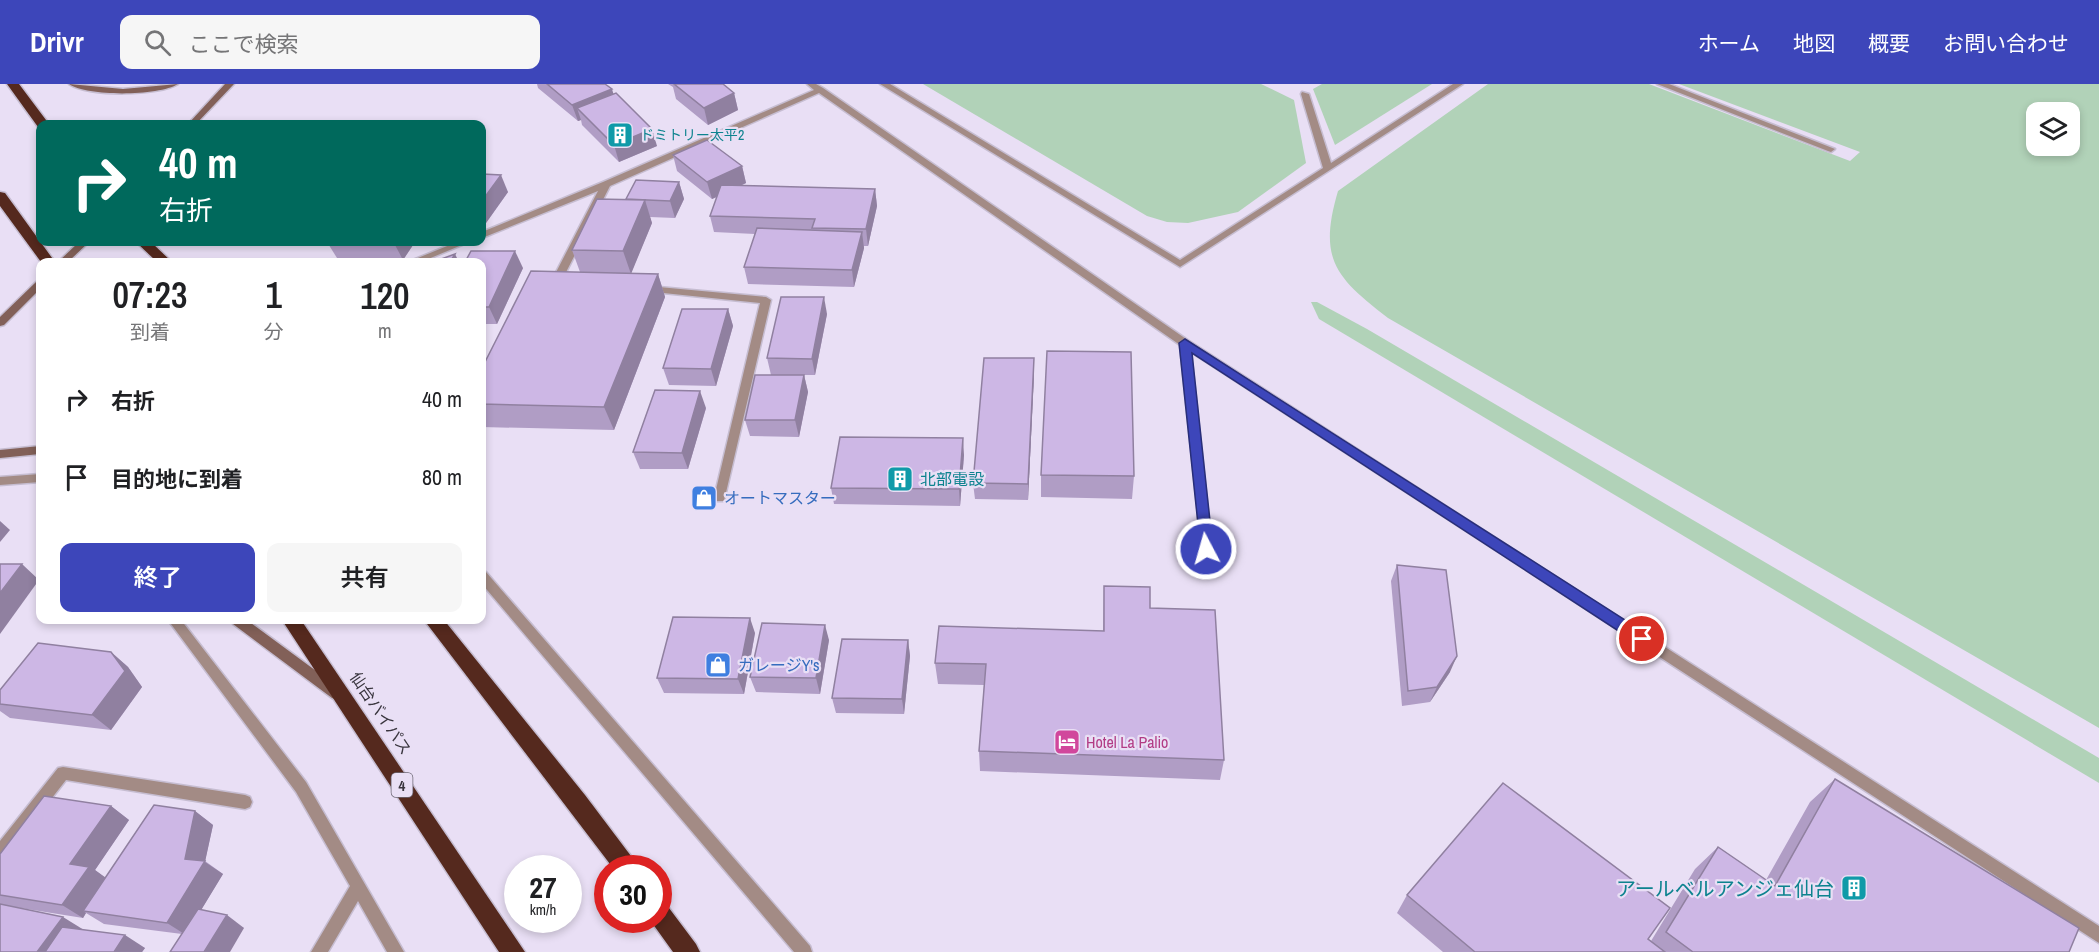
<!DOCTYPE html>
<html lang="ja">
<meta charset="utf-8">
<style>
:root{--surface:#fff;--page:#f6f6f6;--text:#202124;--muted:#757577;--accent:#3d46ba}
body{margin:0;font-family:"Archivo Narrow","Noto Sans JP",sans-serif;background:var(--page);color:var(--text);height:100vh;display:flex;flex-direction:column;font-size:22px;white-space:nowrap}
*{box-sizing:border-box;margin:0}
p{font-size:20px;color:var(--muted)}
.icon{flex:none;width:33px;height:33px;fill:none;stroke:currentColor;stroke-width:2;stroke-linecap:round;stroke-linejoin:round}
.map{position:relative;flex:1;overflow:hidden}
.side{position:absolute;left:36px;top:174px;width:450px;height:366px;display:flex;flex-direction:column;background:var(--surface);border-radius:12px;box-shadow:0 3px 9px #0003}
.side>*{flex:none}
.banner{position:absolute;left:36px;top:36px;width:450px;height:126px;border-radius:12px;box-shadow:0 3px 9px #0003;background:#00695c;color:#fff;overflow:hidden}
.controls{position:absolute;left:2026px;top:18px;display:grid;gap:12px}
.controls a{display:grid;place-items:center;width:54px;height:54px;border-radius:12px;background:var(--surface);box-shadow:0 3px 9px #0003;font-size:30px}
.speed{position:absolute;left:504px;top:771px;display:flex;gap:12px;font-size:30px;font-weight:700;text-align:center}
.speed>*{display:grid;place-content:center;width:78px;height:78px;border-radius:50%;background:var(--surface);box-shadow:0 3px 9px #0003;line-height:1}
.speed small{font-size:15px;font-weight:400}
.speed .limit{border:9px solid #d22;background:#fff;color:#111}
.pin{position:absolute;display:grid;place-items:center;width:51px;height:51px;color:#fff;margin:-26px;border:3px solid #fff;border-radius:50%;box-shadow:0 2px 6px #0007}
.me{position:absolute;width:66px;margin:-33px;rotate:354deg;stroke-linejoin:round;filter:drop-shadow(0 0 4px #0008)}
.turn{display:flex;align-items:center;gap:21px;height:126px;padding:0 24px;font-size:27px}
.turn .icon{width:78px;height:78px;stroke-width:2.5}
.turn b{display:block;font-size:42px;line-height:51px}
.eta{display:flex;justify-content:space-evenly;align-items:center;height:102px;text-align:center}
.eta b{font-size:36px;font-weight:600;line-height:42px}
.action{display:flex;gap:12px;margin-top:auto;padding:12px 24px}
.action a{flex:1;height:69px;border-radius:12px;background:var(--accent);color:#fff;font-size:24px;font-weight:600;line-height:69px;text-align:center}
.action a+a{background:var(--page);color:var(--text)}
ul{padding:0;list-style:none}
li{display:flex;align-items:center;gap:18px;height:78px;padding:0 24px}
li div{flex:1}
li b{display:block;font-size:22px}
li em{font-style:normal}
header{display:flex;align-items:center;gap:36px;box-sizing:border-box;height:84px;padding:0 30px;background:var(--accent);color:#fff}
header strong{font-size:28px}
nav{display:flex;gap:33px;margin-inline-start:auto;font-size:21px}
.search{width:420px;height:54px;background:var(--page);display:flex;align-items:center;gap:15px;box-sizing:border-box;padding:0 21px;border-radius:12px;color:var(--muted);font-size:22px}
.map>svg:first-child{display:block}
</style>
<header>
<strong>Drivr</strong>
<div class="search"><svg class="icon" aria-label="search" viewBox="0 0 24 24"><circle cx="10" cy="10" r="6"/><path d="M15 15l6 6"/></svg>ここで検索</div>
<nav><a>ホーム</a><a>地図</a><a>概要</a><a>お問い合わせ</a></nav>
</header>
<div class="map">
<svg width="2099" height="868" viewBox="0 0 2099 868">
<rect width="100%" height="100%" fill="#e9dff5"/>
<!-- green -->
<g fill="#b1d2b8" fill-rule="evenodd">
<polygon points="923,0 1261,0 1294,16 1306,79 1238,128 1188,139 1167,138 1147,132"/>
<polygon points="1322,0 1432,0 1335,61 1313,5"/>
<path d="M 1488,0 L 1649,0 L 1850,77 L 1860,68 L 1679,0 L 2099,0 L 2099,644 L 1388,234 C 1335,193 1318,175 1338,107 ZM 2037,28 L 2070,28 L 2070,62 L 2037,62 Z"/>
<polygon points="1311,218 1317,218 1367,245 2099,674 2099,699 1319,235"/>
</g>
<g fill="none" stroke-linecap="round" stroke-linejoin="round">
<defs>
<g id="lane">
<polygon points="880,0 890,0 1180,176 1323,84 1301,10 1302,8 1309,10 1331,79 1453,0 1463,0 1180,183"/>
<polygon points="1657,0 1669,0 1835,65 1831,68 1828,67"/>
</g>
<g id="street">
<polygon points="807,0 816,0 823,4 1189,257 2099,842 2099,859 1191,268 1212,465 1210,468 1202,468 1180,261 819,9 610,102 560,200 556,201 551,198 598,107 482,154 482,148 603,98 814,6"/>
<polygon points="457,158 469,158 421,178 408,178"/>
<polygon points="648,202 766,213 771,216 724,417 716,417 714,414 760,219 644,207 643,205"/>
<polygon points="40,390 40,398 0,401 0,393"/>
<polygon points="482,487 486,488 810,862 812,868 794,868 482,500"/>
<polygon points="168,536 181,536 306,698 404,868 387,868 358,817 328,868 311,868 350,802 296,708"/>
<polygon points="63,683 245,711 250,713 252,718 250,723 245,725 66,696 5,774 0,776 0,757 58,684"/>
</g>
<g id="secondary">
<path d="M 69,0 L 123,5 L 178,0 C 159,12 88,13 69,0 Z"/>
<polygon points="225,0 234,0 196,40 188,40"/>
<polygon points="79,158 89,158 68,178 58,178"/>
<polygon points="40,197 40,205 4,241 0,242 0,233 36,198"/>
<polygon points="40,362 40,370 0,374 0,366"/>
<polygon points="232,536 247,536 342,606 344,610 342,614 337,616 332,614 233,540"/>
</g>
<g id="highway">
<polygon points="7,0 19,0 49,40 38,43"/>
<polygon points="0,108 5,109 55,178 41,178 0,122"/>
<polygon points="136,158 151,158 172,178 157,178"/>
<polygon points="282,536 301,536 525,868 499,868"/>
<polygon points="424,536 444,536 585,711 634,776 637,784 613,784"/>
<polygon points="658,817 666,820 696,860 700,868 673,868 650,836 658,836"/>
</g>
</defs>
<!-- lane casing -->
<use href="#lane" stroke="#c6bdd1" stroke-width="3"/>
<!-- street casing -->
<use href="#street" stroke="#c6bdd1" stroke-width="3"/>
<!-- secondary casing -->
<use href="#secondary" stroke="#c6bdd1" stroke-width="3"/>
<!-- highway casing -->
<use href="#highway" stroke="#c6bdd1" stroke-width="3"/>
<!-- lane -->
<use href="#lane" fill="#a38b85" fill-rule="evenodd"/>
<!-- street -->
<use href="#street" fill="#a38b85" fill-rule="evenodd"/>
<!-- secondary -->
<use href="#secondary" fill="#826058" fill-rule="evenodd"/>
<!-- highway -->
<use href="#highway" fill="#55291e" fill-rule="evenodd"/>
</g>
<!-- wall -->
<g fill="#b09dc5">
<polygon points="537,0 605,0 657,62 619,78 582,41 581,36 578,37 538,4"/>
<polygon points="668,0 723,0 734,9 738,26 708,41 676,15 673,3"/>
<polygon points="673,71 742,82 746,99 740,102 875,105 877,122 868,162 864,162 864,164 854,203 748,200 744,183 755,150 714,148 710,132 717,113 712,115 677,87"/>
<polygon points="482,90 508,108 486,139 482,138"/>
<polygon points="679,98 684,115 675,134 650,133 652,139 631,189 658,190 665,213 614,346 482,343 482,284 580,188 572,166 626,115"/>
<polygon points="327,158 415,158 403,176 337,174"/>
<polygon points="482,178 523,184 497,240 482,240"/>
<polygon points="728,225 733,242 716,302 669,301 663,284"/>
<polygon points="827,230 815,291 804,291 808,308 799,353 750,352 745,336 771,291 767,274"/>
<polygon points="1034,274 1034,291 1028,416 975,415 973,399"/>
<polygon points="706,324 688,385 640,385 633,368"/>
<polygon points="964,371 960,422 834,420 831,404"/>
<polygon points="1041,391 1134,392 1132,415 1041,413"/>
<polygon points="1397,481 1450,588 1430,618 1402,622 1391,497"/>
<polygon points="1104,502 1150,524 1224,676 1220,696 980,687 979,667 984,601 938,600 935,579 1103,547"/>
<polygon points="755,549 744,610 664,609 657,594"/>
<polygon points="829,556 820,610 756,608 750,593"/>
<polygon points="908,556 910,572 904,630 836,629 832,614"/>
<polygon points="111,568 128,583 142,603 111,646 10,634 0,627 0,606"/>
<polygon points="1835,695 2069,868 1443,868 1397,829 1407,811 1648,855 1651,857 1695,785 1718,763 1766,796 1810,718"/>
<polygon points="111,722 129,736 95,786 105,794 195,727 213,741 205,777 223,790 201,826 244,844 182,850 104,840 86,829 83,834 8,822 83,846 145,864 142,868 0,868 0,770"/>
</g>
<!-- shaded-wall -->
<g fill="#9080a0">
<polygon points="612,5 617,22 577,24 581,36 578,37 572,21"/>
<polygon points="734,9 738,26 708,41 704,24"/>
<polygon points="652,45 657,62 619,78 614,61"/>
<polygon points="742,82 746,99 712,115 707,98"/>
<polygon points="501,91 508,108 486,139 482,129 482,117"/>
<polygon points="679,98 684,115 675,134 670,117"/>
<polygon points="875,105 877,122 868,162 866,145"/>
<polygon points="645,116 652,139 631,190 623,167"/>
<polygon points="862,148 864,164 854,203 852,186"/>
<polygon points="395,158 415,158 403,176 394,159"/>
<polygon points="515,167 523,184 497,240 489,223"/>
<polygon points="455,170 459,178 450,178"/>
<polygon points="658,190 665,213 614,346 604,323"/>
<polygon points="824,213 827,230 815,291 812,275"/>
<polygon points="728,225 733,242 716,302 711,285"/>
<polygon points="1034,274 1034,291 1028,416 1028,400"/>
<polygon points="804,291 808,308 799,353 795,336"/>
<polygon points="700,307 706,324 688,385 682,369"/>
<polygon points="963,354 964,371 960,422 959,405"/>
<polygon points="0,437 10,446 0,458"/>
<polygon points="22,480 39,496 0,550 0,509"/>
<polygon points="750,534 755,549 744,610 738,595"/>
<polygon points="825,541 829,556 820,610 816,594"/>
<polygon points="908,556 910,572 904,630 902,615"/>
<polygon points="111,568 128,583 142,603 111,646 92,631"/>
<polygon points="1457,572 1450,588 1430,618 1437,603"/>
<polygon points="111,722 129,736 95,786 109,796 83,827 86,829 83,834 62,821 70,780"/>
<polygon points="195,727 213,741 205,778 223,790 186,851 167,839 185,775"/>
<polygon points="227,831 244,844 230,868 204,868"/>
<polygon points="63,833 84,846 67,868 37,868"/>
<polygon points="125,851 145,864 142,868 114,868"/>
</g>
<!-- building -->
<g fill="#cdb7e5" stroke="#9080a0" stroke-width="1.5">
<polygon points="547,0 605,0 612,5 572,21"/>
<polygon points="674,0 723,0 734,9 704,24"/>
<polygon points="616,9 652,45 614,61 577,24"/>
<polygon points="707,56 742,82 707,98 673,71"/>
<polygon points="482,90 501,91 482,117"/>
<polygon points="636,96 679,98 670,117 626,115"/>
<polygon points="721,101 875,105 866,145 812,144 815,135 710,132"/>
<polygon points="597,115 645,116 623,167 572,166"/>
<polygon points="757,144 862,148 852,186 744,183"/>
<polygon points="327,158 395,158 394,159"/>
<polygon points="471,167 515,167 489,223 482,223 482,178 465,178"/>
<polygon points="455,170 450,178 433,178"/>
<polygon points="531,187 658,190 604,323 482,320 482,284"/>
<polygon points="781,213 824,213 812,275 767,274"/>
<polygon points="682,225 728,225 711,285 663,284"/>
<polygon points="1047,267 1131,268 1134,392 1041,391"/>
<polygon points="984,274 1034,274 1028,400 973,399"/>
<polygon points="755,291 804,291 795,336 745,336"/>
<polygon points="655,306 700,307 682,369 633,368"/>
<polygon points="840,353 963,354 959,405 831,404"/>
<polygon points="0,480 22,480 0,509"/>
<polygon points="1397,481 1446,486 1457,572 1437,603 1408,607"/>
<polygon points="1104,502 1150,503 1150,524 1215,526 1224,676 979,667 986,580 935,579 939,542 1104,547"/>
<polygon points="673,533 750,534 738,595 657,594"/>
<polygon points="762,539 825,541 816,594 750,593"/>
<polygon points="842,555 908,556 902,615 832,614"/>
<polygon points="38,559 111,568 125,587 92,631 0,620 0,606"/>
<polygon points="1835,695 2079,844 2069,868 1693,868 1666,848 1718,763 1775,802"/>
<polygon points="1503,699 1670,824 1648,855 1665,868 1475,868 1407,811"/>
<polygon points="44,712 111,722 70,780 89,783 62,821 0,811 0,770"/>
<polygon points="154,721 195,727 185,775 205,777 167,839 83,827"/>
<polygon points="0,820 63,833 37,868 0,868"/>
<polygon points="198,825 227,831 204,868 170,868"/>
<polygon points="62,843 125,851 114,868 45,868"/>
</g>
<!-- route -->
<polygon fill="#3d46ba" stroke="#282e79" stroke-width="1.5" points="1185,255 1647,550 1650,555 1647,559 1642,561 1637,559 1192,269 1213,465 1211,469 1201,469 1179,259"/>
<!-- icons -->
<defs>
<symbol id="building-square" viewBox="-11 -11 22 22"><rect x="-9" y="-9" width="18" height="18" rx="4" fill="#0f9aa8" stroke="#e9dff5"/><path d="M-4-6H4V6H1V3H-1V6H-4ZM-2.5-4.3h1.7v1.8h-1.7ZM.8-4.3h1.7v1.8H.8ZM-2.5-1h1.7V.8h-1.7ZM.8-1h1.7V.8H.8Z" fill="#fff"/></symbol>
<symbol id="shop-square" viewBox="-11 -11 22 22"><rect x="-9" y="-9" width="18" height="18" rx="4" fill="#3f7fe0" stroke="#e9dff5"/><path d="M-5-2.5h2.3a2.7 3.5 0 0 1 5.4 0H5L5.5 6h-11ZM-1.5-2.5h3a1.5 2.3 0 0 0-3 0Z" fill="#fff"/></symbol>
<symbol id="hotel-square" viewBox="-11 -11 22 22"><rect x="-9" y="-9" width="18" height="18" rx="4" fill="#d1479c" stroke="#e9dff5"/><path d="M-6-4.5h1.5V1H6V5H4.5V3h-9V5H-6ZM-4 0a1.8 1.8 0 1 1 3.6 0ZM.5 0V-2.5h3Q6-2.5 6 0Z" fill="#fff"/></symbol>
</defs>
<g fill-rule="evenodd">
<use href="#building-square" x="605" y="36" width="30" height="30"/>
<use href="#building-square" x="885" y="380" width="30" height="30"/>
<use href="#shop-square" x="689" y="399" width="30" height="30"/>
<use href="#shop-square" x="703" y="566" width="30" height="30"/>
<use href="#hotel-square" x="1052" y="643" width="30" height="30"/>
<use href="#building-square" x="1839" y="789" width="30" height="30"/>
</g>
<g text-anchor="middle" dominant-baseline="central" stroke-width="4.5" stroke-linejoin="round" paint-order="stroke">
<!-- far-culture labels -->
<g font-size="14" fill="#0d838f" stroke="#e9dff5" text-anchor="start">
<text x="640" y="51">ドミトリー太平2</text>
</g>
<!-- shield labels -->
<rect fill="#e9dff5" stroke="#6e6976" stroke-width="1.5" x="391.5" y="689" width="21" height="24" rx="4.5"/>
<g font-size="15" font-weight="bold" fill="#3a363f">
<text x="402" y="701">4</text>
</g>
<!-- culture labels -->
<g font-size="16" fill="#0d838f" stroke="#e9dff5" text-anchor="start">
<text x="920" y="395">北部電設</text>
</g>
<!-- shop labels -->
<g font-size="16" fill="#366cbe" stroke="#e9dff5" text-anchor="start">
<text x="724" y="414">オートマスター</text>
<text x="738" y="581">ガレージY's</text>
</g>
<!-- street labels -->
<g font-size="16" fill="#3a363f" stroke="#e9dff5">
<text transform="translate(381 629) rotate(56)">仙台バイパス</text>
</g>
<!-- hotel labels -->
<g font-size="16" fill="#b23c85" stroke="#e9dff5" text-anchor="start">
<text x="1086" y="658">Hotel La Palio</text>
</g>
<!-- near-culture labels -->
<g font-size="20" fill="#0d838f" stroke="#e9dff5" text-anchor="end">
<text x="1834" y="804">アールベルアンジェ仙台</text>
</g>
</g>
</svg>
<div class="controls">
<a><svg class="icon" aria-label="layers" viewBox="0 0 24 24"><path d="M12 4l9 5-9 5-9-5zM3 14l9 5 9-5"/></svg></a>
</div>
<div class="speed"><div>27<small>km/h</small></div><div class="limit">30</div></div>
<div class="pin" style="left:1642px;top:555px;background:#d93025"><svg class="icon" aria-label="arrive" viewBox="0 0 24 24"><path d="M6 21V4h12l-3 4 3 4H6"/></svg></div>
<svg class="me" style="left:1206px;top:465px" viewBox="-20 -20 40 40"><circle r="17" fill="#3d46ba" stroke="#fff" stroke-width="3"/><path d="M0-11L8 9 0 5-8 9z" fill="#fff"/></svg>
<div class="banner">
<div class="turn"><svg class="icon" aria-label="right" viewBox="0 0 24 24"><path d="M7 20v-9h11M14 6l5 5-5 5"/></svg><div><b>40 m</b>右折</div></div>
</div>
<section class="side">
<div class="eta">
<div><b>07:23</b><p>到着</p></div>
<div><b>1</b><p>分</p></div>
<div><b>120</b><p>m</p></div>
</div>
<ul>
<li><svg class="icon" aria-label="right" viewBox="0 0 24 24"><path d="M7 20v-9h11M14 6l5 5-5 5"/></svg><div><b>右折</b></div><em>40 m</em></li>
<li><svg class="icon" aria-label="arrive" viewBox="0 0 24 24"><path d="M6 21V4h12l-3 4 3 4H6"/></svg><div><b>目的地に到着</b></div><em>80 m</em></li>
</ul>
<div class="action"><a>終了</a><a>共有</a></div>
</section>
</div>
